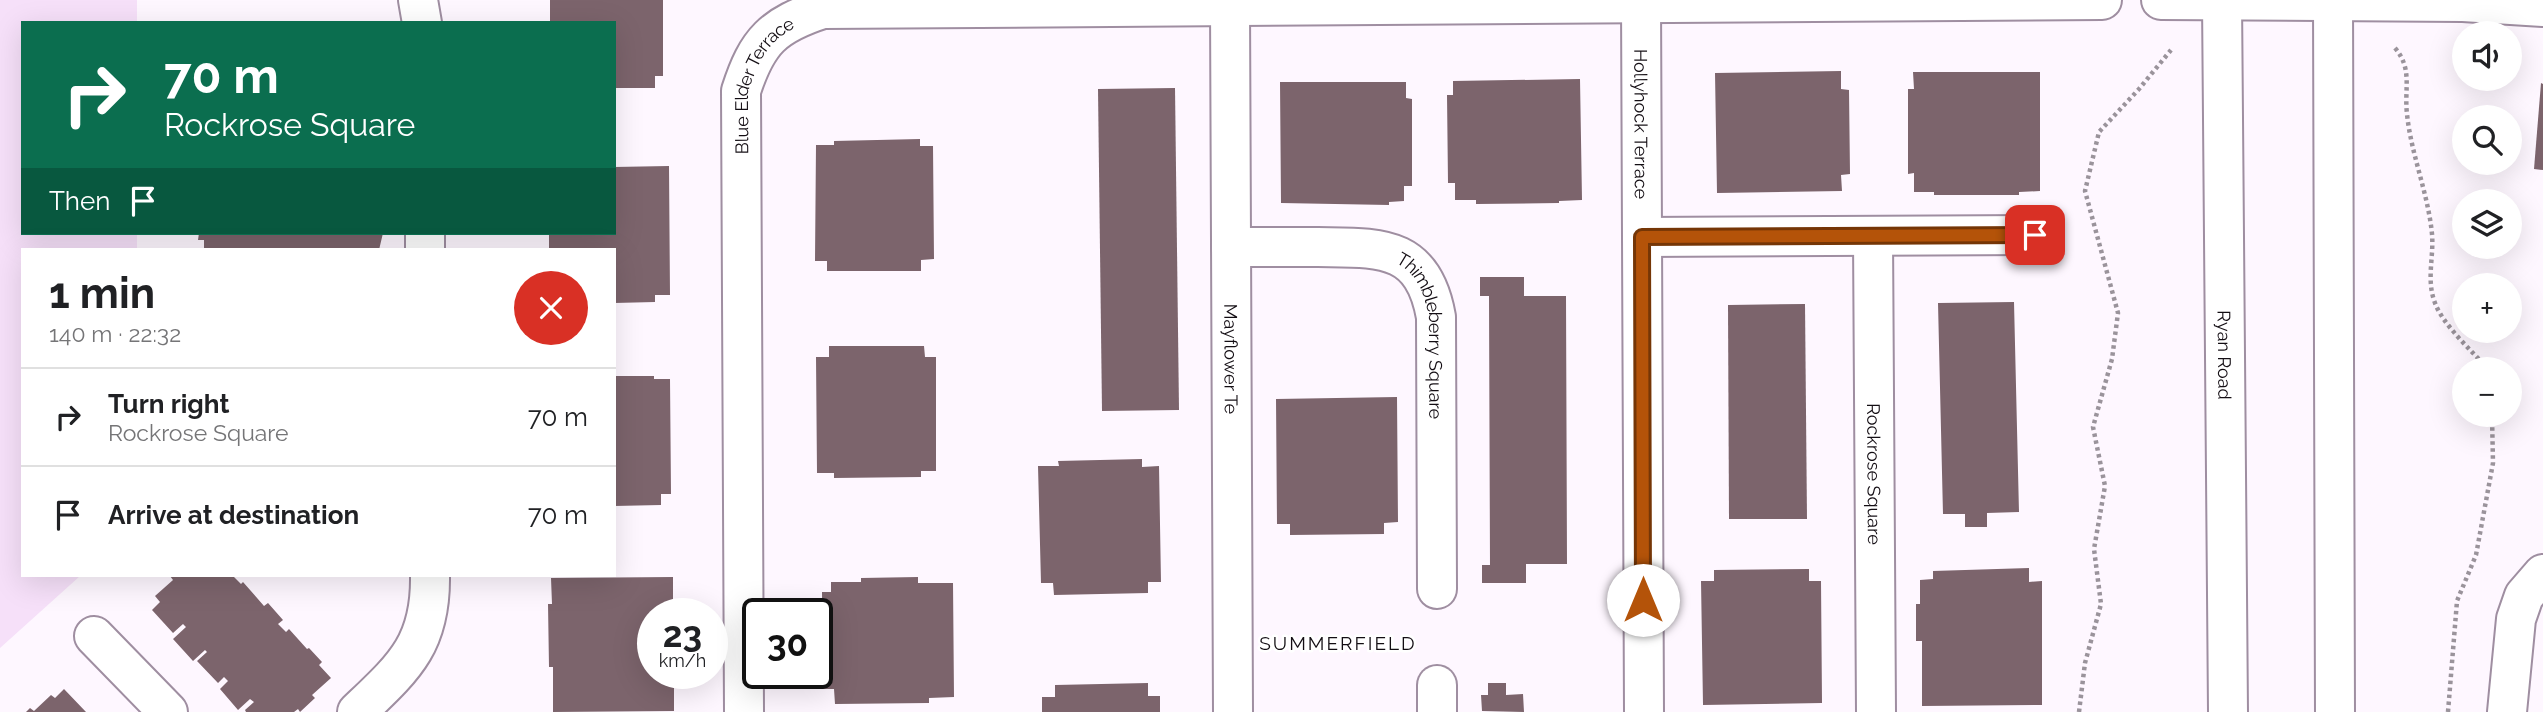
<!DOCTYPE html>
<meta charset="utf-8">
<style>
:root{--surface:#fff;--page:#f2f2f2;--text:#202124;--muted:#757577;--line:#e0e0e0}
body{margin:0;font-family:Raleway,sans-serif;background:var(--page);color:var(--text);height:100vh;display:flex;flex-direction:column;font-size:26px;white-space:nowrap}
*{box-sizing:border-box;margin:0}
p{font-size:23px;color:var(--muted)}
.icon{flex:none;width:38px;height:38px;fill:none;stroke:currentColor;stroke-width:2;stroke-linecap:round;stroke-linejoin:round}
.map{position:relative;flex:1;overflow:hidden}
.drawer{position:absolute;left:21px;top:248px;width:595px;height:329px;display:flex;flex-direction:column;background:var(--surface);border-radius:0px;box-shadow:0 7px 28px #0002}
.drawer>*{flex:none}
.hud{position:absolute;left:21px;top:21px;width:595px;height:214px;border-radius:0px;box-shadow:0 7px 28px #0002;background:#0b6e4f;color:#fff;overflow:hidden}
.fabs{position:absolute;left:2452px;top:21px;display:grid;gap:14px}
.fabs a{display:grid;place-items:center;width:70px;height:70px;border-radius:50%;background:var(--surface);box-shadow:0 7px 28px #0002;font-size:35px}
.speed{position:absolute;left:637px;top:598px;display:flex;gap:14px;font-size:35px;font-weight:700;text-align:center}
.speed>*{display:grid;place-content:center;width:91px;height:91px;border-radius:50%;background:var(--surface);box-shadow:0 7px 28px #0002;line-height:1}
.speed small{font-size:18px;font-weight:400}
.speed .limit{border:4px solid #111;border-radius:10px;background:#fff;color:#111}
.pin{position:absolute;display:grid;place-items:center;width:60px;height:60px;color:#fff;margin:-30px;border-radius:14px;box-shadow:0 4px 10px #0006}
.me{position:absolute;width:77px;margin:-38px;rotate:0deg;stroke-linejoin:round;filter:drop-shadow(0 0 5px #0008)}
.turn{display:flex;align-items:center;gap:24px;height:147px;padding:0 28px;font-size:32px}
.turn .icon{width:91px;height:91px;stroke-width:2.5}
.turn b{display:block;font-size:49px;line-height:60px}
.then{display:flex;align-items:center;height:66px;padding:0 28px;background:#0003;gap:14px;font-size:26px}
.round{display:grid;place-items:center;flex:none;width:74px;height:74px;border-radius:37px;background:var(--page)}
.headline{display:flex;align-items:center;justify-content:space-between;height:119px;padding:0 28px}
h1{font-size:42px;font-weight:700;line-height:52px}
ul{padding:0;list-style:none}
li{display:flex;align-items:center;gap:21px;height:98px;padding:0 28px;border-top:2px solid var(--line)}
li div{flex:1}
li b{display:block;font-size:26px}
li em{font-style:normal}
.map>svg:first-child{display:block}
</style>
<div class="map">
<svg width="2543" height="712" viewBox="0 0 2543 712">
<rect width="100%" height="100%" fill="#fef7ff"/>
<!-- green -->
<polygon fill="#f6e0f9" points="0,0 137,0 137,23 23,23 23,233 137,233 137,250 23,250 23,576 80,576 0,648"/>
<!-- building -->
<g fill="#7c646c">
<polygon points="550,0 663,0 663,76 655,76 655,88 614,88 614,23 550,23"/>
<polygon points="1841,71 1841,89 1849,90 1850,174 1841,175 1842,191 1717,193 1715,73"/>
<polygon points="1913,72 2040,72 2040,191 2019,192 2019,195 1934,195 1934,192 1914,192 1914,173 1908,174 1908,89 1914,89"/>
<polygon points="1580,79 1582,200 1559,201 1559,203 1476,204 1476,200 1455,200 1455,183 1448,183 1447,95 1453,95 1453,81"/>
<polygon points="1280,82 1406,82 1406,98 1412,99 1412,186 1404,186 1404,201 1389,202 1389,205 1281,203"/>
<polygon points="2541,83 2543,84 2543,170 2534,169"/>
<polygon points="1175,88 1179,410 1102,411 1098,89"/>
<polygon points="920,139 920,146 933,146 934,259 921,260 921,271 827,271 827,261 815,261 816,145 834,145 834,141"/>
<polygon points="669,166 670,295 655,295 655,302 614,303 614,250 549,250 549,233 614,233 614,167"/>
<polygon points="199,233 383,233 379,250 204,250 204,240 198,240"/>
<polygon points="1480,277 1524,277 1524,296 1566,296 1567,564 1526,564 1526,583 1482,583 1482,565 1490,565 1489,296 1480,296"/>
<polygon points="2014,302 2019,512 1987,513 1987,527 1965,527 1965,514 1943,514 1938,303"/>
<polygon points="1805,304 1807,519 1729,519 1728,305"/>
<polygon points="829,346 924,346 925,357 936,357 936,471 921,471 921,477 834,478 834,473 817,473 816,357 829,357"/>
<polygon points="614,376 654,376 654,379 670,379 671,494 661,494 661,505 614,506"/>
<polygon points="1397,397 1398,522 1384,523 1384,534 1290,535 1290,524 1277,524 1276,399"/>
<polygon points="1142,459 1142,467 1159,466 1161,582 1148,582 1148,593 1054,595 1053,583 1041,583 1038,466 1059,466 1058,461"/>
<polygon points="2029,568 2029,582 2042,581 2042,705 1922,706 1922,641 1916,641 1916,604 1920,604 1920,580 1933,579 1933,571"/>
<polygon points="1809,569 1809,581 1821,581 1822,703 1703,705 1701,581 1714,581 1714,570"/>
<polygon points="170,576 233,576 241,584 243,582 264,606 268,603 283,620 278,624 286,632 289,629 307,649 309,648 322,662 319,665 331,678 312,695 315,698 300,712 298,709 294,712 246,712 245,710 254,702 250,699 238,710 220,689 228,681 224,677 218,683 197,661 207,652 205,650 193,661 173,639 186,627 183,624 173,633 152,610 160,602 155,596 173,580"/>
<polygon points="673,577 673,614 653,614 653,674 674,674 674,711 553,712 553,667 549,667 548,604 552,604 551,578"/>
<polygon points="918,577 918,583 953,583 954,697 929,698 929,703 835,704 834,689 823,689 822,592 831,592 831,582 861,582 861,578"/>
<polygon points="1148,683 1148,696 1160,696 1160,712 1042,712 1042,697 1055,697 1055,685"/>
<polygon points="1488,683 1506,683 1506,695 1523,694 1524,712 1482,711 1481,695 1488,695"/>
<polygon points="64,689 86,712 26,712 30,708 34,711 51,695 55,698"/>
</g>
<g fill="none" stroke-linecap="round" stroke-linejoin="round">
<defs>
<g id="minor">
<polyline points="418,0 422,23"/>
<path id="s1" d="M 1641,0 L 1644,712"/>
<polyline points="2161,0 2463,2 2543,7"/>
<path id="s2" d="M 1230,5 L 1233,712"/>
<polyline points="425,233 425,250"/>
<path id="s3" d="M 1873,236 L 1876,712"/>
<polyline points="1642,237 2035,235"/>
<path id="s4" d="M 1231,247 C 1260,247 1289,247 1318,247 C 1378,248 1423,243 1436,317 L 1437,589"/>
<polyline points="94,636 168,712"/>
<polyline points="1437,685 1437,712"/>
<path d="M 357,712 C 403,668 431,645 430,576"/>
<path id="s5" d="M 744,712 L 741,91 C 757,41 773,25 823,9 L 2102,0"/>
<polyline points="2507,712 2516,619 2524,596 2543,574"/>
</g>
<g id="secondary">
<path id="s6" d="M 2222,0 L 2228,712"/>
<polyline points="2333,0 2335,712"/>
</g>
</defs>
<!-- minor casing -->
<use href="#minor" stroke="#9f8ea1" stroke-width="42"/>
<!-- secondary casing -->
<use href="#secondary" stroke="#9f8ea1" stroke-width="42"/>
<!-- path -->
<g stroke="#9a939b" stroke-width="4.5" stroke-dasharray="3.5 3.5" stroke-linecap="butt">
<path d="M 2395,48 C 2413,69 2404,89 2407,114 C 2411,154 2428,193 2432,234 C 2434,257 2426,280 2435,303 C 2443,325 2472,351 2488,369"/>
<polyline points="2079,712 2085,663 2101,604 2094,549 2105,486 2093,427 2112,359 2118,313 2085,191 2099,132 2139,89 2171,50"/>
<polyline points="2448,712 2457,601 2476,555 2493,463 2492,415"/>
</g>
<!-- minor -->
<use href="#minor" stroke="#fff" stroke-width="38"/>
<!-- secondary -->
<use href="#secondary" stroke="#fff" stroke-width="38"/>
</g>
<g fill="none" stroke-linecap="round" stroke-linejoin="round">
<defs>
<polyline id="route" points="1643,600 1642,237 2035,235"/>
</defs>
<!-- route casing -->
<use href="#route" stroke="#753606" stroke-width="18"/>
<!-- route -->
<use href="#route" stroke="#b45309" stroke-width="12"/>
</g>
<g text-anchor="middle" dominant-baseline="central" stroke-width="5" stroke-linejoin="round" paint-order="stroke">
<!-- street labels -->
<g font-size="18" fill="#130d13" stroke="#fff">
<text stroke="none"><textPath href="#s5" startOffset="634">Blue Elder Terrace</textPath></text>
<text stroke="none"><textPath href="#s1" startOffset="124">Hollyhock Terrace</textPath></text>
<text stroke="none"><textPath href="#s4" startOffset="257">Thimbleberry Square</textPath></text>
<text stroke="none"><textPath href="#s6" startOffset="355">Ryan Road</textPath></text>
<text stroke="none"><textPath href="#s2" startOffset="354">Mayflower Te</textPath></text>
<text stroke="none"><textPath href="#s3" startOffset="238">Rockrose Square</textPath></text>
</g>
<!-- neighbourhood labels -->
<g font-size="19" letter-spacing="2" fill="#130d13" stroke="#fff">
<text x="1338" y="643">SUMMERFIELD</text>
</g>
</g>
</svg>
<div class="fabs">
<a><svg class="icon" aria-label="sound" viewBox="0 0 24 24"><path d="M4 9h4l5-4v14l-5-4H4zM17 9q2 3 0 6"/></svg></a>
<a><svg class="icon" aria-label="search" viewBox="0 0 24 24"><circle cx="10" cy="10" r="6"/><path d="M15 15l6 6"/></svg></a>
<a><svg class="icon" aria-label="layers" viewBox="0 0 24 24"><path d="M12 4l9 5-9 5-9-5zM3 14l9 5 9-5"/></svg></a>
<a>+</a>
<a>−</a>
</div>
<div class="speed"><div>23<small>km/h</small></div><div class="limit">30</div></div>
<div class="pin" style="left:2035px;top:235px;background:#d93025"><svg class="icon" aria-label="arrive" viewBox="0 0 24 24"><path d="M6 21V4h12l-3 4 3 4H6"/></svg></div>
<svg class="me" style="left:1643px;top:600px" viewBox="-20 -20 40 40"><circle r="19" fill="#fff"/><path d="M0-13L10 11 0 6-10 11z" fill="#b45309"/></svg>
<div class="hud">
<div class="turn"><svg class="icon" aria-label="right" viewBox="0 0 24 24"><path d="M7 20v-9h11M14 6l5 5-5 5"/></svg><div><b>70 m</b>Rockrose Square</div></div>
<div class="then">Then<svg class="icon" aria-label="arrive" viewBox="0 0 24 24"><path d="M6 21V4h12l-3 4 3 4H6"/></svg></div>
</div>
<section class="drawer">
<div class="headline"><div><h1>1 min</h1><p>140 m · 22:32</p></div><a class="round" style="background:#d93025;color:#fff"><svg class="icon" aria-label="close" viewBox="0 0 24 24"><path d="M6 6l12 12M18 6L6 18"/></svg></a></div>
<ul>
<li><svg class="icon" aria-label="right" viewBox="0 0 24 24"><path d="M7 20v-9h11M14 6l5 5-5 5"/></svg><div><b>Turn right</b><p>Rockrose Square</p></div><em>70 m</em></li>
<li><svg class="icon" aria-label="arrive" viewBox="0 0 24 24"><path d="M6 21V4h12l-3 4 3 4H6"/></svg><div><b>Arrive at destination</b></div><em>70 m</em></li>
</ul>
</section>
</div>
